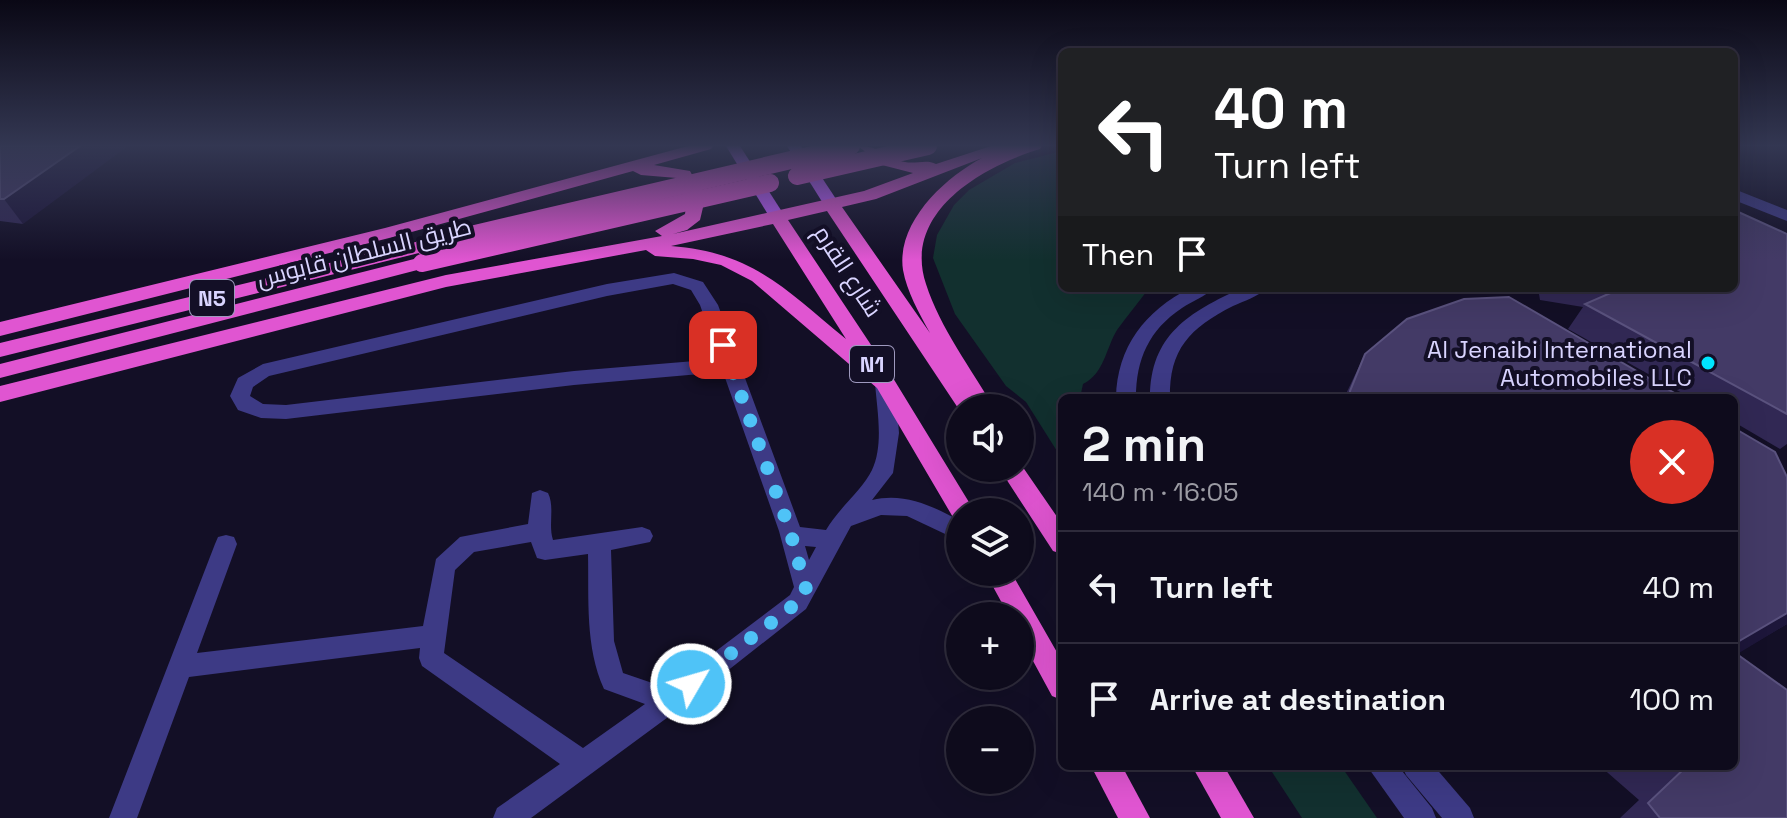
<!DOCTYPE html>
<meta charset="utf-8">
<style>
:root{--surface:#0e0b1c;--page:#1c1929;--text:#f1f3f6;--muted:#9b9ba3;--line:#2e2b3b}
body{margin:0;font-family:"Space Grotesk",Cairo,sans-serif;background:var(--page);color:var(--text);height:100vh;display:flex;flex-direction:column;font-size:30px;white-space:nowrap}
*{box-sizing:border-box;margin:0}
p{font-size:26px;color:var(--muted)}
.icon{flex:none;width:44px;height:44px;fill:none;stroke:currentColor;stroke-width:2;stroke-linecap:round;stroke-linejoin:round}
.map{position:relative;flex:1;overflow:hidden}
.details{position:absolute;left:1058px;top:394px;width:680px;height:376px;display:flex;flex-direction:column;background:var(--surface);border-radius:12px;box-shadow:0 8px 32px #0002,0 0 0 2px var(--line)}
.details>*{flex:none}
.banner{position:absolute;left:1058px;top:48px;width:680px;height:244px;border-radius:12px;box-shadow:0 8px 32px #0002,0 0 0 2px var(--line);background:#202124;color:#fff;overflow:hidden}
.fabs{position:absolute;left:946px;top:394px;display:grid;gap:16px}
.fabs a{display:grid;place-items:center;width:88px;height:88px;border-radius:50%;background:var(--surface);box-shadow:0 8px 32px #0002,0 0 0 2px var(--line);font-size:40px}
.pin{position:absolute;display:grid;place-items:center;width:68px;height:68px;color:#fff;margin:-34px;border-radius:16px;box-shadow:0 4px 12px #0006}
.me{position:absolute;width:88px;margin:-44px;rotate:52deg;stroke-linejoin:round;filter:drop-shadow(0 0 6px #0008)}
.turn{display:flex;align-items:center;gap:28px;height:168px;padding:0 24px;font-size:36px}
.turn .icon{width:104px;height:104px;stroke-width:2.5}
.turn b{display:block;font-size:56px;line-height:68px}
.then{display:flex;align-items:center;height:76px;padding:0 24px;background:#0003;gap:16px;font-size:30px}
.round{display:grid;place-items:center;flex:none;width:84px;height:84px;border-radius:42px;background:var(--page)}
.summary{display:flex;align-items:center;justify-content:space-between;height:136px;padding:0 24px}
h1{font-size:48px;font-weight:800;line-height:60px}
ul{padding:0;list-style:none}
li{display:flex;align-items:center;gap:24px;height:112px;padding:0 24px;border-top:2px solid var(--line)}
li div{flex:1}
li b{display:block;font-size:30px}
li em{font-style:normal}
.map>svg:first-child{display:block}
</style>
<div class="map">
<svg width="1787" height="818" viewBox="0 0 1787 818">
<rect width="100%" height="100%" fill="#130f26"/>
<!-- green -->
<g fill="#12302f">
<path d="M 1062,151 L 1062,288 L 1149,288 C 1139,302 1127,316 1117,330 C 1106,348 1104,374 1083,384 L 1080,398 L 1062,398 L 1062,459 L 1026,402 L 1006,386 L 955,314 L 933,258 L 937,235 L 954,205 L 969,190 L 1015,163 Z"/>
<polygon points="1268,766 1341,766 1377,818 1302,818"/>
</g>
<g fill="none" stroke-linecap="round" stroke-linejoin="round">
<!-- minor -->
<g fill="#3d3a85" fill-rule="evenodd">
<polygon points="1734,189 1787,210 1787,221 1734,200"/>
<path d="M 674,273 L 703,282 L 718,305 L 800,527 L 826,530 C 838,509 863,489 872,470 C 884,445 877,410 875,383 L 885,376 L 895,383 L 899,433 L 893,473 L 872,500 C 904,492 933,506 960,521 L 960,541 L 907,516 L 881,515 L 851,526 L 806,609 L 679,709 L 531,818 L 493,818 L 497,808 L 560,764 L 422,666 L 419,658 L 420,648 L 189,677 L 137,818 L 109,818 L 215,544 L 218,537 L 226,535 L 234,537 L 237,544 L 197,653 L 423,626 L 436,559 L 460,537 L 528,524 L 532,493 L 540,490 L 548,493 C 555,507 548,525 553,540 L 642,527 L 650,530 L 653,536 L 650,542 L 611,550 L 614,641 L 623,673 L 667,688 L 790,595 L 794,587 L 779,531 L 723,372 L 574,385 L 286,419 L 261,418 L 238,410 L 230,396 L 238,378 L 263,364 L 607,284 ZM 673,284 L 691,290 L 700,305 L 719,359 L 574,371 L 286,405 L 263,404 L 250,396 L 253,387 L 269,376 L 607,296 ZM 531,542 L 537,558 L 545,560 L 588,554 C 589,599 585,647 604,689 L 645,704 L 583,748 L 444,653 L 455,570 L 474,552 ZM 805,546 L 816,547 L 809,560 Z"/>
</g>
<!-- tertiary -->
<g fill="#3d3a85" fill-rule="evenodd">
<path d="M 1190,288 L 1213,288 C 1205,297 1192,301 1182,308 C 1149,330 1136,359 1136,398 L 1116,398 C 1117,347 1145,311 1190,288 Z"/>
<path d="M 1242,288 L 1266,288 C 1258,297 1244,301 1233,306 C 1190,328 1169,349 1170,398 L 1150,398 C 1150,335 1189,312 1242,288 Z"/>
<polygon points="1367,766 1398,766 1432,808 1436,818 1404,818"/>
<polygon points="1402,766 1434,766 1470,808 1474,818 1442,818 1406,775"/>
</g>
<!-- primary -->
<g fill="#c25bff" fill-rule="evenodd">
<polygon points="726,146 740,146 786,218 784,221 772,221"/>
<polygon points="787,146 801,146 840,205 838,208 826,208"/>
</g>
<!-- trunk -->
<g fill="#e055d1" fill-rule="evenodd">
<path d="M 688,146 L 713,146 L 711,149 L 654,165 L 690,171 L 705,199 L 700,220 L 687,230 L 673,234 L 864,191 L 913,173 L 882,165 L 858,146 C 883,146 884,158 905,162 C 916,164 927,159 936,164 L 991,146 L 1042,146 L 1040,149 C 983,166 902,212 926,284 C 940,328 971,368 994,408 L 958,408 L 827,211 L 788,220 L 893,378 L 975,512 L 960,512 L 960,521 L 954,519 L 877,388 L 752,281 L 721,265 L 693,259 L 655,256 L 646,250 L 446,287 L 0,402 L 0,386 L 446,275 L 662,236 L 655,231 L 685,214 L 687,199 L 677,178 L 641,175 L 633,171 L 397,236 L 0,336 L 0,322 L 385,228 ZM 982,158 C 944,178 896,223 903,270 C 907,292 919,313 930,333 L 842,207 L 876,199 ZM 773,224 L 846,339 C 786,290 753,252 671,246 Z"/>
<polygon points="424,240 431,242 433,246 431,250 0,357 0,343"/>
<polygon points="422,257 429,259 431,263 429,267 0,378 0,364"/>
<polygon points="1020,463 1062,524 1062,554 1053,551 999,468 1020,468"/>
<polygon points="985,572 1011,572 1062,661 1062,700 1052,696 1020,637 1020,616 1009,616"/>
<polygon points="1091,766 1122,766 1150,818 1118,818"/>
<polygon points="1192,766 1224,766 1254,818 1221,818"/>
</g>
<!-- trunk-bridge -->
<g stroke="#e055d1" stroke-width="18">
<polyline points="797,176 928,146"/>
<polyline points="424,246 851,146"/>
<polyline points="422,263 770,183"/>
</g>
</g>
<!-- wall -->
<g fill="#312854">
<polygon points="0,146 23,224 0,221"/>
<polygon points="1787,234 1787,444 1780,449 1734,422 1734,398 1691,398 1568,329 1583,307 1540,300 1538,288 1734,288"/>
<polygon points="1365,354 1683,398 1344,398"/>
<polygon points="1734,428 1787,624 1736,654 1787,818 1620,818 1639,800 1600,766 1734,766"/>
</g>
<!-- shaded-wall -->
<g fill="#1d163a">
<polygon points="80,146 128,146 23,224 4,199"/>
<polygon points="1787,613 1787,624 1734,656 1734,644"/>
</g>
<!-- building -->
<g fill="#433a66" stroke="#5a527e" stroke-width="2">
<polygon points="0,146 80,146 4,199 0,199"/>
<polygon points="1734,210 1787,234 1787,414 1585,304 1622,288 1734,288"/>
<polygon points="1509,297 1683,398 1350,398 1350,391 1365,354 1407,319 1464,299"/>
<polygon points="1734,428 1775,452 1787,477 1787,613 1734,644"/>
<polygon points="1734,652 1787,690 1787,818 1660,818 1648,803 1687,766 1734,766"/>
</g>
<!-- sky -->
<linearGradient id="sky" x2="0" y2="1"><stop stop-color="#0a0815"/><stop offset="0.56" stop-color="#333752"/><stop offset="1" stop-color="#333752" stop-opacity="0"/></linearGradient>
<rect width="1787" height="260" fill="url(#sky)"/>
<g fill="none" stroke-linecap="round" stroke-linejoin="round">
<!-- route -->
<polyline stroke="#4fc3f7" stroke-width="14" stroke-dasharray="0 25.2" points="691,684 798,602 806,589 790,531 723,345"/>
</g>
<!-- markers -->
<circle fill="#00e5ff" stroke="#130f26" stroke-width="3" cx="1708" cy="363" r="8"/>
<g text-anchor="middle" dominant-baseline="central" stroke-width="8" stroke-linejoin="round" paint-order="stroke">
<!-- shield labels -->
<g fill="#130f26" stroke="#9e99be" stroke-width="2">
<rect x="190" y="280" width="44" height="36" rx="6"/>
<rect x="850" y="346" width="44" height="36" rx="6"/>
</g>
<g font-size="22" font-weight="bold" fill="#d9d4ff">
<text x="212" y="298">N5</text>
<text x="872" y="364">N1</text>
</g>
<!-- street labels -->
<g font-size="24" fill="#d9d4ff" stroke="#130f26">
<text transform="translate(364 252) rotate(-14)">طريق السلطان قابوس</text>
<text transform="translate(848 271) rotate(57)">شارع القرم</text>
</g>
<!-- poi labels -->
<g font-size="24" fill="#d9d4ff" stroke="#130f26" text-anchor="end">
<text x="1692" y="349">Al Jenaibi International<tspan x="1692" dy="28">Automobiles LLC</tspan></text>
</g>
</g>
</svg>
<div class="fabs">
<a><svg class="icon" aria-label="sound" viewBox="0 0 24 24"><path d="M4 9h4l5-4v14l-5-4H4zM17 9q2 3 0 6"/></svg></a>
<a><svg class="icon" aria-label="layers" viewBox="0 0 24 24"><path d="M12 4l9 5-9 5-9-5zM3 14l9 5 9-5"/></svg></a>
<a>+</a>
<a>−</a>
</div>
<div class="pin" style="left:723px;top:345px;background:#d93025"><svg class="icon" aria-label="arrive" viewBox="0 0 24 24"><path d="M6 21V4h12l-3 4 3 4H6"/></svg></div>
<svg class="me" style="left:691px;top:684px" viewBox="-20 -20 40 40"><circle r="17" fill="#4fc3f7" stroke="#fff" stroke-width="3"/><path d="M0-11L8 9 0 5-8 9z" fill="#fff"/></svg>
<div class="banner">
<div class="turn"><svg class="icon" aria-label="left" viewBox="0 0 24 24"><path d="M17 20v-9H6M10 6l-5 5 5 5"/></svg><div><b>40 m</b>Turn left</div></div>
<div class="then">Then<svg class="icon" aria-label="arrive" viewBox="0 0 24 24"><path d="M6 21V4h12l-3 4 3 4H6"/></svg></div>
</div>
<section class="details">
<div class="summary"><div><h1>2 min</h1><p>140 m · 16:05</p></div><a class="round" style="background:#d93025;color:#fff"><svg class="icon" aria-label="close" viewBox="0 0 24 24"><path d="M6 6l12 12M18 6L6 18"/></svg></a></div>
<ul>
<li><svg class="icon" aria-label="left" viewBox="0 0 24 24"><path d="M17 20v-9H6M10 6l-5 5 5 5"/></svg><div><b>Turn left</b></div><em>40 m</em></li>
<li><svg class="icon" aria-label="arrive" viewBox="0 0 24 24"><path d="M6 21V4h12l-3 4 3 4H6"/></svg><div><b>Arrive at destination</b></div><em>100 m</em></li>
</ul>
</section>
</div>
